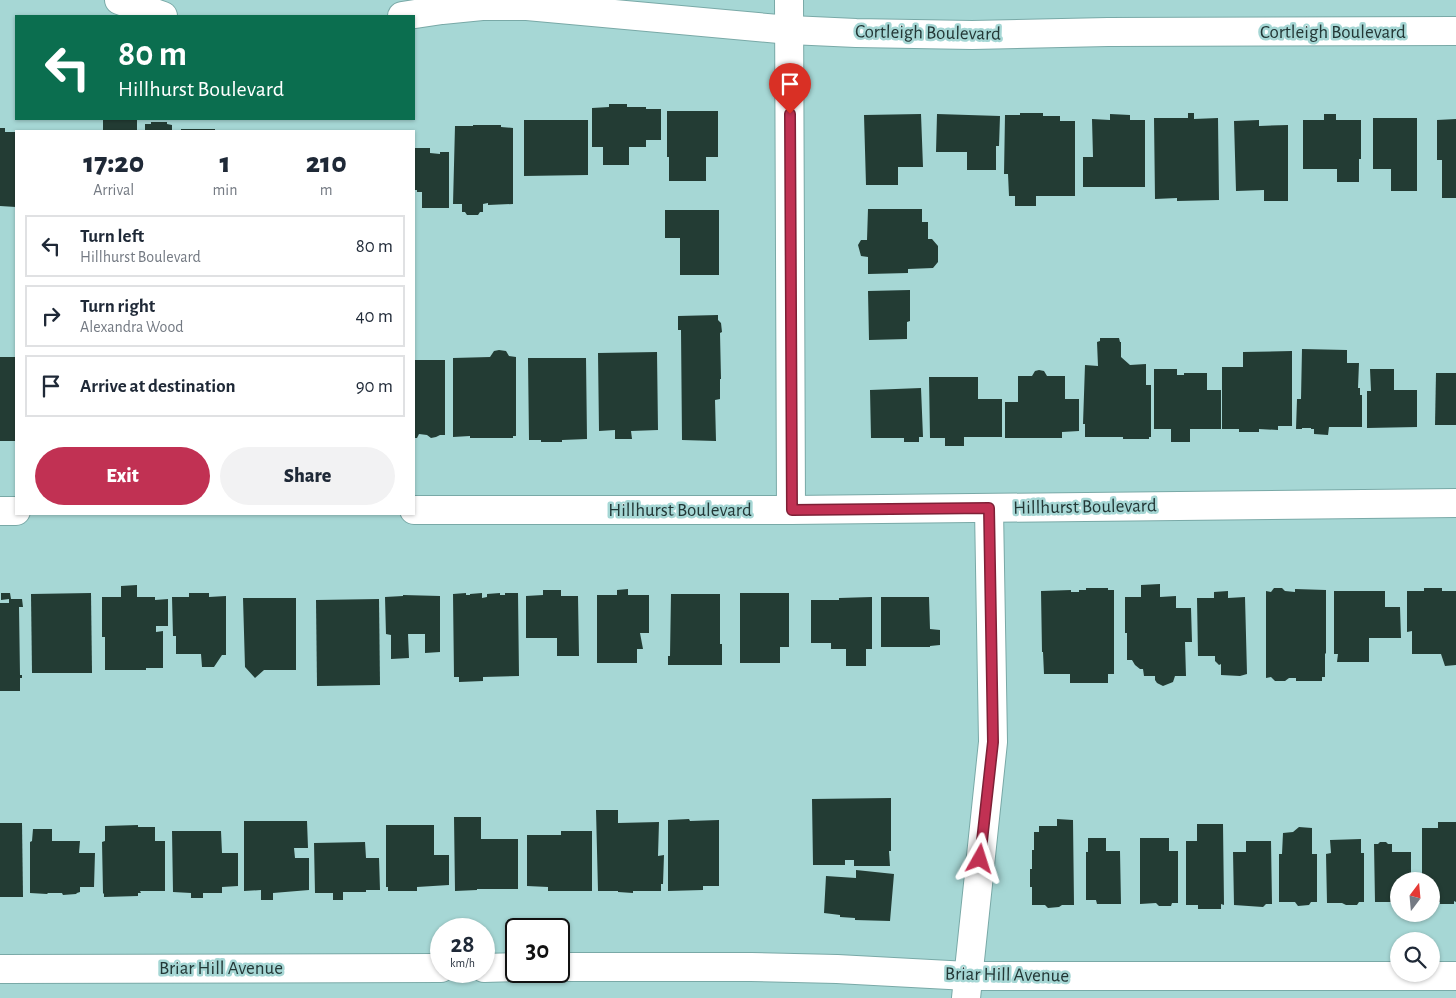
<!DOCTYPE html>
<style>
:root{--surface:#fff;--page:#f2f2f3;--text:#1f2937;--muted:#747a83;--line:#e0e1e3;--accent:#c13153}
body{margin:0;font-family:"Alegreya Sans",sans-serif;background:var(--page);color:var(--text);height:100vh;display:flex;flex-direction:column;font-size:19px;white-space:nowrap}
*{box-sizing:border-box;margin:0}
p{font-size:16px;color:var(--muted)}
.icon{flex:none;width:28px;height:28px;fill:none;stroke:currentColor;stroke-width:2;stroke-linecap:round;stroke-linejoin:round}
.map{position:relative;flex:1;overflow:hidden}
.panel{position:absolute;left:15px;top:130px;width:400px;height:385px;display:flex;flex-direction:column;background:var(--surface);border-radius:0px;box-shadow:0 1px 4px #0004}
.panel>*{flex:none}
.top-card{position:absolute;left:15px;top:15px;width:400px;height:105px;border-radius:0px;box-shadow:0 1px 4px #0004;background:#0b6e4f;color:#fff;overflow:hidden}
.needle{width:32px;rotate:16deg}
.buttons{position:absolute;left:1390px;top:872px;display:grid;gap:10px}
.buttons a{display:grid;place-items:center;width:50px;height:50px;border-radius:50%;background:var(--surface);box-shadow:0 1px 4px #0004;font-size:25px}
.speed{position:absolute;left:430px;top:918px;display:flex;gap:10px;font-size:25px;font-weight:700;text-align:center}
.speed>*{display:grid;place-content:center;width:65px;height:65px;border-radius:50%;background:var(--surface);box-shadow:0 1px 4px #0004;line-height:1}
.speed small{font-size:12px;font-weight:400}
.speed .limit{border:2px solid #111;border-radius:8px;background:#fff;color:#111}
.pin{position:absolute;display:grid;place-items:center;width:42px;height:42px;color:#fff;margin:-51px -21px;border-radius:50% 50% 50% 0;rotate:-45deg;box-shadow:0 0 5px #0007}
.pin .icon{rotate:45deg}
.me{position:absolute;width:55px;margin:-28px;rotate:6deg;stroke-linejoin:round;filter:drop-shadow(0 0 4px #0008)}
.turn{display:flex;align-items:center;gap:18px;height:105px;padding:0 20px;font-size:22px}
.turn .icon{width:65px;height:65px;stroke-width:2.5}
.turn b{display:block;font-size:35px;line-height:42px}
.eta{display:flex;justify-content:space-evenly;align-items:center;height:85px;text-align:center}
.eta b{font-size:30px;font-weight:800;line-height:35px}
.primary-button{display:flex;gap:10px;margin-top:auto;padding:10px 20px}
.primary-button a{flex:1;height:58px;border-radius:30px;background:var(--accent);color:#fff;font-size:20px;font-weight:800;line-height:58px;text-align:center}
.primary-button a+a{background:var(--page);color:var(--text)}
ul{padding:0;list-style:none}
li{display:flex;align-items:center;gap:15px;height:62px;margin:0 10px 8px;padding:0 10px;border:2px solid var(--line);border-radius:0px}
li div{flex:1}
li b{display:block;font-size:19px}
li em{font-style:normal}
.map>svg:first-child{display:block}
</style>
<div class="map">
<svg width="1456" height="998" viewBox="0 0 1456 998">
<rect width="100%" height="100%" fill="#a6d7d5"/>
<!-- building -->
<g fill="#233c34">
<polygon points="609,104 627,104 627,107 646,107 646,109 661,109 661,140 646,140 646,147 629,147 629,165 603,165 603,147 592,147 592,108 609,107"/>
<polygon points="667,111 718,111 718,157 706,157 706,181 669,181 669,157 667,157"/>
<polygon points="1020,113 1043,113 1043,116 1060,116 1060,121 1075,121 1075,196 1036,196 1036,206 1015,206 1015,196 1009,196 1008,174 1004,174 1005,115 1020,115"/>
<polygon points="1188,113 1194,113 1194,119 1218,118 1219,200 1177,201 1177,198 1155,199 1154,118 1188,118"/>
<polygon points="921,114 923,167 898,167 898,185 866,185 864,115"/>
<polygon points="937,114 1000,116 999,146 996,146 996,170 967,170 967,152 936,152"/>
<polygon points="1110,114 1130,115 1130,120 1145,120 1145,187 1083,187 1083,157 1093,157 1092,119 1110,120"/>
<polygon points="1324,114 1336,114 1336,120 1361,120 1361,159 1359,159 1359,182 1337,182 1337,169 1303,169 1303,120 1324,120"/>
<polygon points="1373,118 1417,118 1417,191 1391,191 1391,169 1373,169"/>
<polygon points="1456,119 1456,198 1442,198 1442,160 1437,160 1437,120"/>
<rect x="103" y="120" width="34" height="11"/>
<polygon points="524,120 588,120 588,175 524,176"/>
<polygon points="1259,120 1259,126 1288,125 1288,201 1264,201 1264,190 1236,191 1234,121"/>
<polygon points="151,122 167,122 167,124 172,125 172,131 145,131 145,124 151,124"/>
<polygon points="473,125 501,125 501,127 513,128 513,204 488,205 488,203 483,204 483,212 480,212 478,215 467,215 465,212 462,212 462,204 453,204 455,126 473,126"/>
<polygon points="0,128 5,128 5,132 16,132 16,207 0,206"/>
<rect x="181" y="129" width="34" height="2"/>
<polygon points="414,148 430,148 430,153 440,154 440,152 449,152 449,208 422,208 422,192 417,192 417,190 414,190"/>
<polygon points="868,209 922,209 922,222 928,222 928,239 932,239 938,246 938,262 933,268 908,269 908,273 868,274 868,257 861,256 858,245 861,240 867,240"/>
<polygon points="665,210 719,210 719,275 680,275 680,238 665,238"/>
<polygon points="910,290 910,321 907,322 907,339 869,340 868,291"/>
<polygon points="718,315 718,320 721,323 722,332 720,333 721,379 720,379 720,399 715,400 716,441 682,440 681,330 678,330 678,316"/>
<polygon points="1100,338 1119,338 1120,342 1121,342 1121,357 1130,365 1146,364 1146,385 1151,385 1151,437 1149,437 1149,439 1123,439 1123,437 1085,437 1085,424 1083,424 1085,365 1098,366 1097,342 1100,341"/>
<polygon points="1302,349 1347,350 1347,363 1359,363 1358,388 1360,388 1360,395 1362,395 1362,427 1329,427 1328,435 1314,434 1314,429 1311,429 1311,428 1302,428 1302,429 1296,429 1297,399 1301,399"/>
<polygon points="499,350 506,351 509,356 516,357 516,436 513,436 513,438 470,438 470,436 453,437 453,358 490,357 494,351"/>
<polygon points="1292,351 1292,426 1278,426 1278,430 1259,429 1259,432 1239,432 1239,429 1222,429 1222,367 1243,367 1243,352"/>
<polygon points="657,352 658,430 631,431 632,439 615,439 615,430 599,431 598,353"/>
<rect x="0" y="357" width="16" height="84"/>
<polygon points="528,358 586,358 587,439 562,440 562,442 541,442 541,440 529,440"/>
<polygon points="414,360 445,360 445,435 440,435 436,437 431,438 427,435 419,434 417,438 414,438"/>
<polygon points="1154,369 1177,369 1177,375 1184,375 1184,373 1207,373 1207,390 1221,390 1221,429 1190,429 1190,442 1171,442 1171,429 1154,429"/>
<polygon points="1370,369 1394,369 1394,390 1417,390 1417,427 1367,428 1367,391 1371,391"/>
<polygon points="1039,370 1044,371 1047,376 1065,376 1065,399 1079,399 1079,431 1062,432 1062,438 1005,438 1005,402 1018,402 1018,376 1032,376 1035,371"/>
<polygon points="1436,373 1456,373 1456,425 1435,425"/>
<polygon points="929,377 978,377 978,399 1002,399 1002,437 964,437 964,446 945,446 945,438 930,438"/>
<polygon points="921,388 923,437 919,437 919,442 904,442 904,438 871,438 870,390"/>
<polygon points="1160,584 1160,597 1176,596 1176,608 1191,608 1192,642 1185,642 1186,676 1175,676 1173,682 1163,686 1157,683 1155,680 1155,676 1144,676 1143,669 1140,669 1135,665 1132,660 1127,660 1127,633 1125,633 1125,597 1141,597 1141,585"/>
<polygon points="137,585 137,597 155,597 155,600 168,599 168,626 156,626 156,632 163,631 163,668 146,668 146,670 105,670 105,637 102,637 102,597 121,597 121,586"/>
<polygon points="1086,588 1108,588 1108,590 1114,590 1114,674 1108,674 1108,683 1070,683 1070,674 1044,674 1043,652 1042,652 1041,591 1071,590 1071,592 1079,592 1079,590 1086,590"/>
<polygon points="1274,588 1282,588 1285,591 1295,592 1295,589 1326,590 1326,654 1325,653 1325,677 1322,677 1322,681 1296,681 1296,678 1289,678 1285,681 1275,681 1271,677 1266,678 1266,591 1271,592"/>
<polygon points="1424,588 1442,588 1442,591 1456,591 1456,665 1445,666 1441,654 1412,654 1412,631 1407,632 1407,591 1424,591"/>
<polygon points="628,589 628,595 649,595 649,633 640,633 643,649 637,649 637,663 597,663 597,595 617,595 617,590"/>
<polygon points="543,590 561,590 561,596 578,596 579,656 557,656 557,638 526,638 526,596 543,595"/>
<polygon points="1228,591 1228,598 1245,597 1247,674 1240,676 1221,675 1221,664 1219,665 1215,661 1215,656 1198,656 1197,598 1214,598 1214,592"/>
<polygon points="1334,591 1385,591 1385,607 1400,607 1401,638 1369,638 1369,662 1337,662 1338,654 1334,654"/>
<polygon points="1,593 10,593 11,599 22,599 23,607 19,607 20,675 22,675 22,678 20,678 20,691 0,691 0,603 9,603 9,599 1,600"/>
<polygon points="91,593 92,673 32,673 31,594"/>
<polygon points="189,593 209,593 209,597 226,596 226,655 222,655 214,667 202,667 201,654 176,654 176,636 173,636 172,597 189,597"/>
<polygon points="466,593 466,595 470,595 470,594 482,593 482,598 487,597 487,594 500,593 500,595 505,595 505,593 518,593 519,676 483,677 483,681 459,682 459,677 454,677 453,594"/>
<polygon points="740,593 789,593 789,647 780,647 780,663 740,663"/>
<polygon points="671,594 720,594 720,644 722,644 722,665 668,665 668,656 670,656"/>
<polygon points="403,595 440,596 440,652 425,653 425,634 408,634 409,658 391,659 391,635 386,634 385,597 403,596"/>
<polygon points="872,597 872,649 866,649 866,666 846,666 846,649 831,649 831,643 811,643 811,600 839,600 839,598"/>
<polygon points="881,597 929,597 930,629 940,630 940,645 930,646 930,647 881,647"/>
<polygon points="243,598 296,598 296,670 264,670 255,678 245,667"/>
<polygon points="379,599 380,685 317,686 316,600"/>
<polygon points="891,798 891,851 889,851 890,866 854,866 854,860 845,860 845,865 813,865 812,799"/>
<polygon points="596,810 618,810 618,823 659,822 658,856 664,855 663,884 661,884 661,891 633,891 633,893 618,892 618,891 598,891"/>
<polygon points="454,817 481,817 481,839 518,839 518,889 477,889 477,890 455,891"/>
<polygon points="689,819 690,821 719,820 719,886 703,886 703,890 668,891 668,820"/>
<polygon points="1057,819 1073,820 1074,905 1062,905 1059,907 1048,908 1045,905 1032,905 1032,887 1030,887 1030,869 1032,869 1032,850 1034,850 1034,832 1039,832 1039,826 1057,826"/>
<polygon points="244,821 307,821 308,848 294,848 295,858 309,858 309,890 273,893 273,900 261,900 261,890 244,891"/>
<polygon points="1438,822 1456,822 1456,902 1454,901 1454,904 1440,904 1440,902 1431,902 1431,881 1422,881 1422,828 1438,828"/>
<polygon points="0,823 22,823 23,897 0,897"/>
<polygon points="1197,824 1223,824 1224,905 1221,904 1221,909 1198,909 1198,905 1186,905 1186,841 1197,841"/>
<polygon points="138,825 138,827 155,827 155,841 165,841 165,891 140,891 141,893 138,893 138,896 104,897 104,894 103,893 102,842 105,841 105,826"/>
<polygon points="386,825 434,825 434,855 449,855 449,885 417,887 417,891 388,891 388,887 386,887"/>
<polygon points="1299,827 1312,828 1312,854 1317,854 1317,902 1311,902 1309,905 1298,906 1295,902 1279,902 1279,854 1282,854 1283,833 1293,832"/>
<polygon points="33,829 52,829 52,841 80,841 79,853 95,853 94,887 80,887 80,892 77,893 76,894 63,895 62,893 48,893 47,894 30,893 30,842 32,841"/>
<polygon points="172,831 221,831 222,853 238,853 238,886 222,887 222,893 203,893 203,898 191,898 191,893 173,892"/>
<polygon points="561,831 592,831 592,891 548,891 548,887 527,886 527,835 561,835"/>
<polygon points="1088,838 1106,838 1106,851 1120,851 1121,904 1097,904 1096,900 1086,900 1086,852 1088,852"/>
<polygon points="1140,838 1169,838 1169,851 1178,851 1178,903 1172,903 1171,906 1159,906 1156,903 1140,904"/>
<polygon points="1361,839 1361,853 1364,853 1364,902 1359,902 1357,905 1346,905 1342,903 1327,903 1326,854 1331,853 1330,840"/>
<polygon points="1246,841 1271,841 1272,904 1266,904 1263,907 1234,905 1233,852 1246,852"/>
<polygon points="365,842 366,858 379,858 380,890 366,890 366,892 343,892 343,900 333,900 333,893 315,893 314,843"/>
<polygon points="1380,842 1386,842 1388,844 1392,844 1392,852 1411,852 1411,881 1399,881 1399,904 1394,904 1392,902 1375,902 1374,844 1378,844"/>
<polygon points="856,870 894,874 890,921 855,920 855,918 840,917 840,915 824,913 826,876 856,878"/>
</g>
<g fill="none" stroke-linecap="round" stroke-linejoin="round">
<defs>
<g id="street">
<polyline points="119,0 163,16"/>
<polyline points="789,0 791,510"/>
<polyline points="402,16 442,10 482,6 527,6 790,30 856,33 972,35 1108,32 1456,31"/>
<polyline points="414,510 791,510 1456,503"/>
<polyline points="0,511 16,511"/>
<polyline points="559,967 751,967 837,969 968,976 1456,976"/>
<polyline points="484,968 516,967"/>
<polyline points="0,969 441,968"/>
<polyline points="966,998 993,742 989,509"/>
</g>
</defs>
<!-- street casing -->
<use href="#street" stroke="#79a9a7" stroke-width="30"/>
<!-- street -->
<use href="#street" stroke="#fff" stroke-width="28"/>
</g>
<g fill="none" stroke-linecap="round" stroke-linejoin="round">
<defs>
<polyline id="route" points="790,114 792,510 989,508 993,742 980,859"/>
</defs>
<!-- route casing -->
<use href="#route" stroke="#7d2036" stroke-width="12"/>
<!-- route -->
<use href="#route" stroke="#c13153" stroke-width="9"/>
</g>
<g text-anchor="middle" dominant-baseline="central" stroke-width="5" stroke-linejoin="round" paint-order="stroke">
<!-- street labels -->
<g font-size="19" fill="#233736" stroke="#a6d7d5">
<text x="1333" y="32">Cortleigh Boulevard</text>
<text transform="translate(928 33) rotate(1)">Cortleigh Boulevard</text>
<text transform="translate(1085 507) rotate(-1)">Hillhurst Boulevard</text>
<text x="680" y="510">Hillhurst Boulevard</text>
<text x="221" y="968">Briar Hill Avenue</text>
<text transform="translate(1007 975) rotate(1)">Briar Hill Avenue</text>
</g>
</g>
</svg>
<div class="buttons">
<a><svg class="needle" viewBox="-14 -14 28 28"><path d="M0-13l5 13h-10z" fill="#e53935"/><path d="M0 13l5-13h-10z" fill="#747a83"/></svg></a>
<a><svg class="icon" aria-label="search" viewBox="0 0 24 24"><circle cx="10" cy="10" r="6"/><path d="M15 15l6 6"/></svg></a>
</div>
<div class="speed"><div>28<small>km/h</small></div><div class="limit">30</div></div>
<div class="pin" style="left:790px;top:114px;background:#d93025"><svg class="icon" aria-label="arrive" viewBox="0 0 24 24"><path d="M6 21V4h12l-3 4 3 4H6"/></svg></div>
<svg class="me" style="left:980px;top:859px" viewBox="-20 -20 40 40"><path d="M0-17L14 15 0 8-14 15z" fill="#c13153" stroke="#fff" stroke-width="4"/></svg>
<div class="top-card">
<div class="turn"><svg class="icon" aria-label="left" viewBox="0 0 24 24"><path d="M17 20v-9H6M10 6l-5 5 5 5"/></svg><div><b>80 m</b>Hillhurst Boulevard</div></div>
</div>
<section class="panel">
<div class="eta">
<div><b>17:20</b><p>Arrival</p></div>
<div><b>1</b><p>min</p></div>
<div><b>210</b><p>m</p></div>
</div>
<ul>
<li><svg class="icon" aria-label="left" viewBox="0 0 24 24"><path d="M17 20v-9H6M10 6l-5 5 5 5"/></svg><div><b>Turn left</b><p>Hillhurst Boulevard</p></div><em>80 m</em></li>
<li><svg class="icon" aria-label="right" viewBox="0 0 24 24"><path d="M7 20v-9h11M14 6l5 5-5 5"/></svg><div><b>Turn right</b><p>Alexandra Wood</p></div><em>40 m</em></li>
<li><svg class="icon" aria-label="arrive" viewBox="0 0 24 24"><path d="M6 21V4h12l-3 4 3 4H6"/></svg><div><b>Arrive at destination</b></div><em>90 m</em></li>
</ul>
<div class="primary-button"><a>Exit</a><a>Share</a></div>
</section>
</div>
